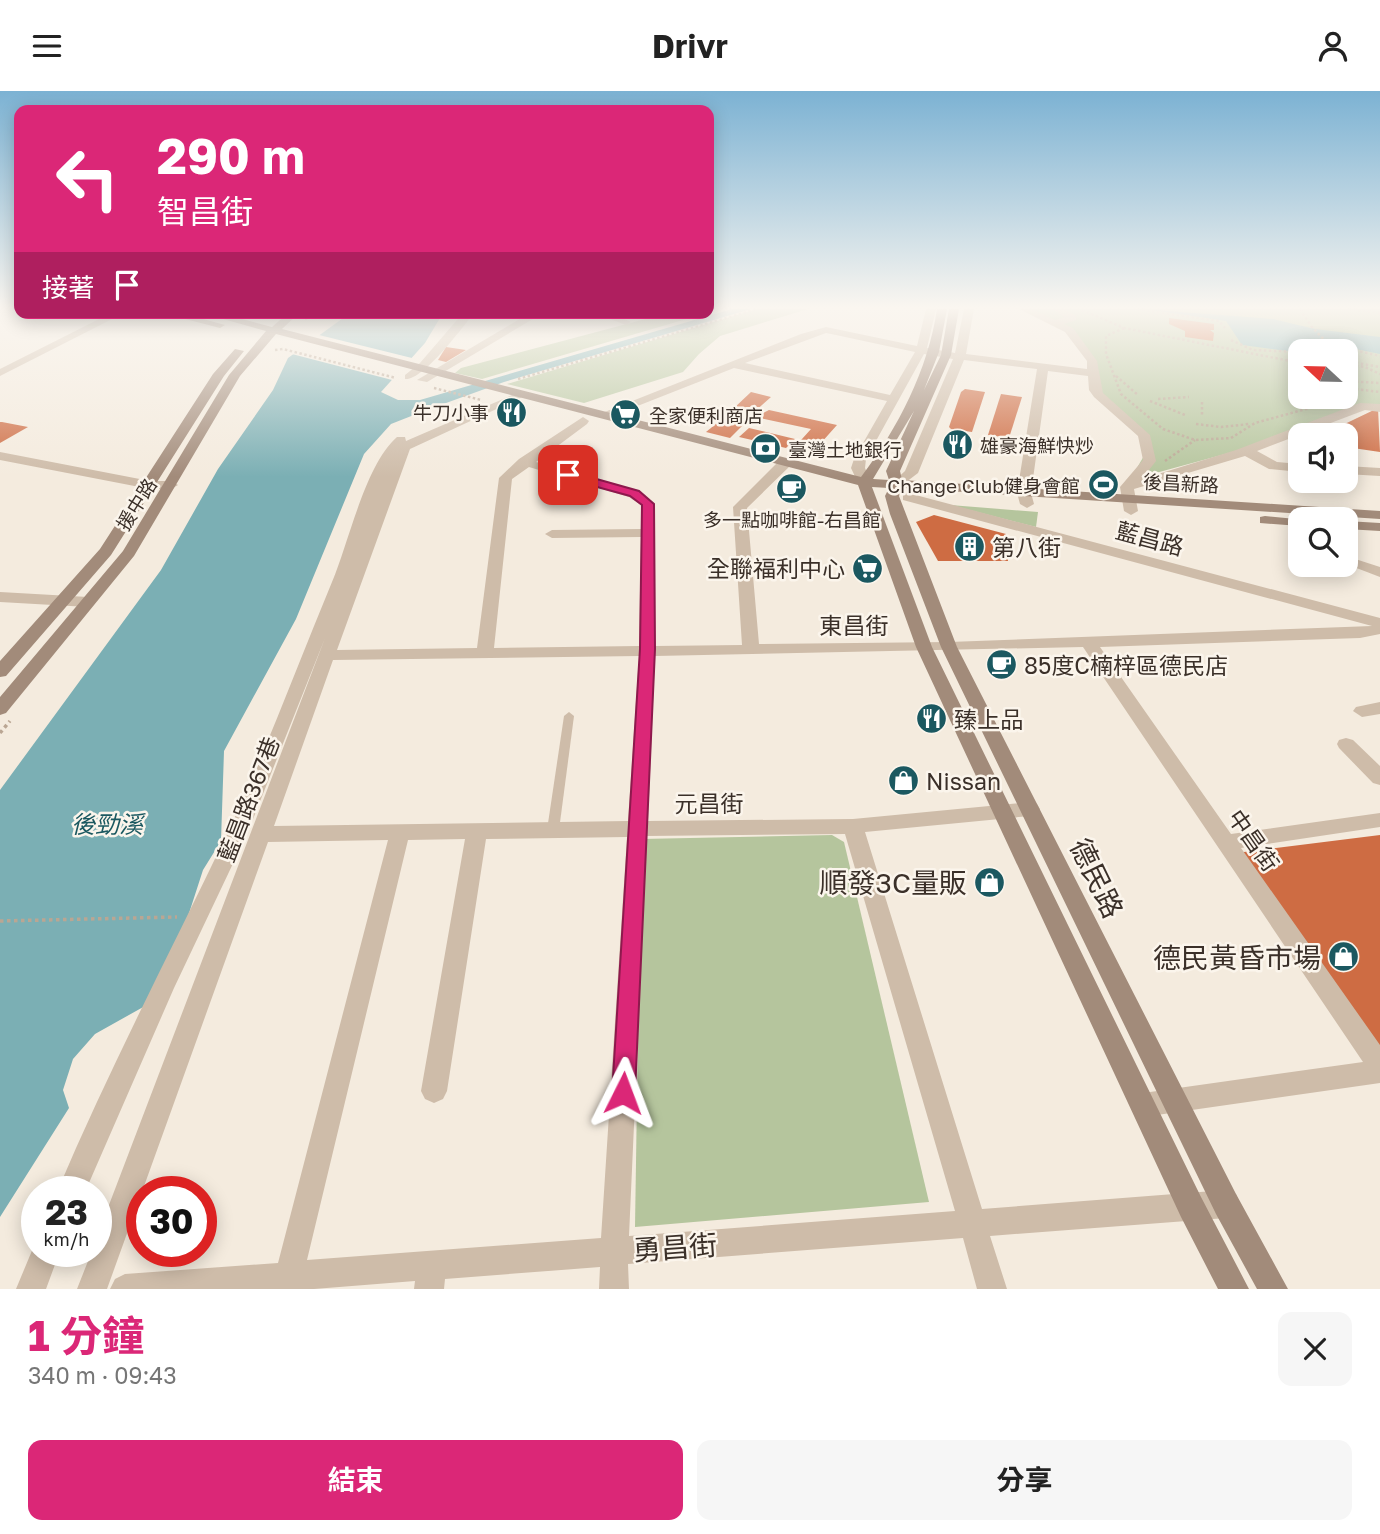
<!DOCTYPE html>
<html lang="zh-TW">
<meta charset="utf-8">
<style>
:root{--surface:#fff;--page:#f6f6f6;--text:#222;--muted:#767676;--accent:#db2777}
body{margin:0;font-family:"Golos Text","Noto Sans TC",sans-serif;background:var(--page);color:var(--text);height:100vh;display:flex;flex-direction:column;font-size:26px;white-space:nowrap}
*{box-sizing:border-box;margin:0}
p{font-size:23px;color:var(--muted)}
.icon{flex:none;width:38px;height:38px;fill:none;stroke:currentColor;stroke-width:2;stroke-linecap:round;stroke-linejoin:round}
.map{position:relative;height:1198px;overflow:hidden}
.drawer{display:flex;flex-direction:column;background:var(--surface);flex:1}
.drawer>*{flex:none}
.banner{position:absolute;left:14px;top:14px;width:700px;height:214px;border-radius:14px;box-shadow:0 4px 18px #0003;background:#db2777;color:#fff;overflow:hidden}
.needle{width:46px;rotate:292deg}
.fabs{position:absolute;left:1288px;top:248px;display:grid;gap:14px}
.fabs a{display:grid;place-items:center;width:70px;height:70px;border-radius:14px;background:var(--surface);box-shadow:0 4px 18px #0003;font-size:35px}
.speed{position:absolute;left:21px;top:1085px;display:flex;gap:14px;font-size:35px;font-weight:700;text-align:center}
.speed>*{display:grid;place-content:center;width:91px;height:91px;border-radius:50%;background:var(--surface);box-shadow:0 4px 18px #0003;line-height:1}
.speed small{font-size:18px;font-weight:400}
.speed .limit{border:10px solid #d22;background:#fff;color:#111}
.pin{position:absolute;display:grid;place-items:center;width:60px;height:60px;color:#fff;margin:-30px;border-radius:14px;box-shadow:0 4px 10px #0006}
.me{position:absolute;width:77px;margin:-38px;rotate:3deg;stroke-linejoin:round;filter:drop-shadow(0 0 5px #0008)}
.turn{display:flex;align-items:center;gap:24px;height:147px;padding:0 28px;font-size:32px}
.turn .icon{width:91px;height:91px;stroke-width:2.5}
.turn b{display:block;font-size:49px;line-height:60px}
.then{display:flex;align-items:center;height:66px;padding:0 28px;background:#0003;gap:14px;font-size:26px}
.round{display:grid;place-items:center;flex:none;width:74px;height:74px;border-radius:14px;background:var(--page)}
.head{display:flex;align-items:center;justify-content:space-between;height:119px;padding:0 28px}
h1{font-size:42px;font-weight:700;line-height:52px;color:var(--accent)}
.cta{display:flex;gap:14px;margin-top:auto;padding:14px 28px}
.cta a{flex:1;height:80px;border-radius:14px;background:var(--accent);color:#fff;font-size:28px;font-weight:700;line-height:80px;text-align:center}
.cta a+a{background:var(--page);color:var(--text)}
header{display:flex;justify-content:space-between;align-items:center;height:91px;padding:0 28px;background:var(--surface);font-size:32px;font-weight:700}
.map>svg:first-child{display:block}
</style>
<header><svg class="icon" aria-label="menu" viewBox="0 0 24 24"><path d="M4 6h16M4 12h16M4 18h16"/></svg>Drivr<svg class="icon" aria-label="person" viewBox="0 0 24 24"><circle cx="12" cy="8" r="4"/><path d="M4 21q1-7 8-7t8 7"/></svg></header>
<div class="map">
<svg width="1380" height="1198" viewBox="0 0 1380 1198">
<rect width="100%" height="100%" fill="#f4ebde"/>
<!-- green -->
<g fill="#b5c59d" fill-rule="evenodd">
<polygon points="757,218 808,218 720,245 699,263 683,281 584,312 507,293"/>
<path d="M 1023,218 L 1380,218 L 1380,315 L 1369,314 L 1240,359 L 1130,389 L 1145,363 L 1141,345 L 1094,299 L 1091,263 L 1065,237 ZM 1300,261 L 1346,261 L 1346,306 L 1300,306 Z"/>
<polygon points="668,222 707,222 482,288 455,282 461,277"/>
<polygon points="950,414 1038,421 1036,436"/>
<polygon points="832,744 844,751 929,1111 635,1136 641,748"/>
</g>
<!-- water -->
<g fill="#7bafb4">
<polygon points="732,218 751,218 504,291 424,320 391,333 364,363 296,528 224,660 221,750 203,779 181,847 145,915 95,943 73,968 63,999 69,1017 0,1126 0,699 161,479 218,378 273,299 288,267 350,222 443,222 425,252 381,301 398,309 420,309"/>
<polygon points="1144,218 1273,228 1315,238 1380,246 1380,263 1317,250 1287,260 1242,254 1226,230"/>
</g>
<!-- pier -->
<polygon fill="#f4ebde" points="315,243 416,268 396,290 288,262"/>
<!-- building -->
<g fill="#ce6c43">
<polygon points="1169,227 1214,233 1214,239 1210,239 1214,242 1213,250 1185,246 1185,240 1169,233"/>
<polygon points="446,256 466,259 446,271 438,269"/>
<polygon points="965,298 985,301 972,341 951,338 949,336 961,301"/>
<polygon points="751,301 771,306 753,322 733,318"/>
<polygon points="1001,303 1022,306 1009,347 988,344"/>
<polygon points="1378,317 1380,361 1346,356 1346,345 1331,345 1328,341"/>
<polygon points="769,319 837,334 812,362 793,358 811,338 755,326"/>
<polygon points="722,328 744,333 730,347 706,341"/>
<polygon points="0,331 2,331 28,336 0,352"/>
<polygon points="749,337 795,348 786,357 739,346"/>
<polygon points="934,424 1006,443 1008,470 938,470 916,431"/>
<polygon points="1380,744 1380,970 1236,762"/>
</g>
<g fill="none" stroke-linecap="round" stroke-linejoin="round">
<!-- path-far1 -->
<g stroke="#baa693" stroke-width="2.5" stroke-dasharray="2.5 2.5" stroke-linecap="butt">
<polyline points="1137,218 1219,230 1225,237"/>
<polyline points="1300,218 1311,235"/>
<polyline points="1348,218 1380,222"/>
<polyline points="1082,219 1124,237 1300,272"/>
<polyline points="305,228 318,222"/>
<polyline points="1124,237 1106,245 1106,263 1121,303 1163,338 1195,349 1231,347 1255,332 1328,312 1336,306"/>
<polyline points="1231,249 1253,259 1300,261"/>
<polyline points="1333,258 1335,261"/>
<polyline points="275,259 283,258 396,287"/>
<polyline points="1303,261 1324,252 1380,265"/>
<polyline points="1346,270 1380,276"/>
<polyline points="1346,273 1365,276 1380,283"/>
<polyline points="1116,285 1138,304"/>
<polyline points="518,288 757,218"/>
<polyline points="1346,290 1380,292"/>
<polyline points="434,297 481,309"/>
<polyline points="1346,297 1380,301"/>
<polyline points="1158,308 1189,306"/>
<polyline points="1150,310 1185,324"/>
<polyline points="1202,311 1202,325"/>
<polyline points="1196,333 1221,336 1249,333"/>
<polyline points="1165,370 1195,349"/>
</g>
<!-- path -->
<g stroke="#baa693" stroke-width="3.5" stroke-dasharray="3.5 3.5" stroke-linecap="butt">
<polyline points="0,642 10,630"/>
<polyline points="0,830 177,826"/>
</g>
<!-- lane -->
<polygon fill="#cebca9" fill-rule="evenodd" points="569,621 574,625 559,739 557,742 553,744 549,742 547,739 564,625"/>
<!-- street -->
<g fill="#cebca9" fill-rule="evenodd">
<path d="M 926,218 L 936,218 L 927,257 L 955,262 L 964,218 L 974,218 L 966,263 L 1087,278 L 1087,270 L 1065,241 L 1019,218 L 1032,218 L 1055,229 L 1064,226 L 1053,218 L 1065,218 L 1076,225 L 1076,229 L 1064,233 L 1073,237 L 1097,270 L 1103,302 L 1150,344 L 1156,370 L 1142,388 L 1236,359 L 1360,312 L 1380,313 L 1380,321 L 1365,319 L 1257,360 L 1277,371 L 1300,373 L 1300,381 L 1269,378 L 1245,365 L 1134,398 L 1138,420 L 1131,424 L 1124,420 L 1120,396 L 1143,369 L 1138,345 L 1094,306 L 1089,299 L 1088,285 L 1048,280 L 1031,402 L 1034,413 L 1027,417 L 1020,413 L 1017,402 L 1037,278 L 964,269 L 918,382 L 897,398 L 890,394 L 905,380 L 953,268 L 924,263 L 866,368 L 865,377 L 871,391 L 864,395 L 859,394 L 851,377 L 854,368 L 887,310 L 734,277 L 607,327 L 597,324 L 801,243 L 826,236 L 917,255 ZM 826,242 L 836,244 L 915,261 L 890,304 L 745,272 Z"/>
<polygon points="111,222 124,222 0,285 0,278"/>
<path d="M 463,222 L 474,222 C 462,237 423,290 405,288 L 405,284 L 420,272 Z"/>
<polygon points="530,222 543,222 427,291 417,289"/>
<polygon points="594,222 610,222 631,231 626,234"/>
<path d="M 519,301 L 529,303 L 410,358 L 337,559 L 477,557 L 499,387 L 519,368 L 583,326 L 589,330 L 587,333 L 536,371 L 639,400 L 655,413 L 655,555 L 742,554 L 733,416 L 781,368 L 786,367 L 792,371 L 791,374 L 747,417 L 759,553 L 949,551 L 1372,535 L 903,409 L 903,403 L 908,402 L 1380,527 L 1380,543 L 1360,547 L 1100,556 L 1231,743 L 1380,722 L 1380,736 L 1241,757 L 1380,954 L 1380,992 L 1143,1026 L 1134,1023 L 1130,1014 L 1134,1005 L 1143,1002 L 1363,971 L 1083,556 L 655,565 L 648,730 L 853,728 L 1030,711 L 1037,713 L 1040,718 L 1037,723 L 1030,725 L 865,741 L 982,1118 L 1226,1099 L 1236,1103 L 1240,1113 L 1236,1123 L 1226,1127 L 990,1145 L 1007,1198 L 977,1198 L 963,1147 L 628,1173 L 629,1198 L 599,1198 L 600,1176 L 445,1188 L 444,1198 L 414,1198 L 415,1190 L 314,1198 L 110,1198 L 115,1188 L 125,1183 L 278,1172 L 388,749 L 268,751 L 107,1198 L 77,1198 L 92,1160 L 96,1160 L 96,1148 L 325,547 L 247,743 L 174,897 L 85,1101 L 57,1101 C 108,980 169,864 226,745 C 265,663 297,575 332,491 C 349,451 365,374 397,346 L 405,346 L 406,350 ZM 529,376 L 629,406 L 641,414 L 641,438 L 552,439 L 545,443 L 552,447 L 641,446 L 639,555 L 494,557 L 512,388 ZM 639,565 L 628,730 L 274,735 L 333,569 ZM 845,743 L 955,1120 L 629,1145 L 647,745 ZM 627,746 L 601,1147 L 307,1169 L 408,749 L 465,748 L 421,1000 L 425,1008 L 434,1012 L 443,1008 L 447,1000 L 486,748 Z"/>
<polygon points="0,361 150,390 171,390 178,394 171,398 150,398 0,369"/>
<polygon points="1346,375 1380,377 1380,385 1346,383"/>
<polygon points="1346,465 1380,476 1380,486 1346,473"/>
<polygon points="0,501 88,506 96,511 88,516 0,511"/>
<polygon points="1380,611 1380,623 1362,626 1353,620 1356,616"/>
<polygon points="1346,647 1353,649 1380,675 1380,694 1373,692 1339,657 1337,653 1339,649"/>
<polygon points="36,1150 37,1160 60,1160 46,1198 16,1198"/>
</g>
<!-- secondary -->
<g fill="#a28b7a" fill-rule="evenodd">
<path d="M 937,218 L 947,218 L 939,261 L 924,299 L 941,264 L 949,218 L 959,218 L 951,264 L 900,380 L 902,389 L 1380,420 L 1380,428 L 902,397 L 899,405 L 957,556 L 1236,1103 L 1288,1198 L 1257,1198 L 1216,1123 L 941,556 L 890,423 L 885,405 L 889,397 L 872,396 L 932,556 L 1201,1106 L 1249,1198 L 1218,1198 L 1181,1126 L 916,556 L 858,394 L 276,243 L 240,285 L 134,465 L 6,622 L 0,624 L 0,606 L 123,460 L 229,284 L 266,240 L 202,222 L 220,222 L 272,236 L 288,222 L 299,222 L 282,238 L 861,386 C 898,337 928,279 937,218 ZM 914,320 L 886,380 L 889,389 L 873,388 Z"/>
<polygon points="162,222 181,222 225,234 220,237"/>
<polygon points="235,258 244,260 224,285 111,464 6,585 0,586 0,570 100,458 213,283"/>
<polygon points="1265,425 1306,429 1300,429 1300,435 1260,432 1260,426"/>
<polygon points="1346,430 1380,432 1380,440 1346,438"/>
</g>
<!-- path-bridge -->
<polyline stroke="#baa693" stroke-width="2.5" stroke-dasharray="2.5 2.5" stroke-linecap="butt" points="1311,235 1333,258"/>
</g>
<!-- sky -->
<linearGradient id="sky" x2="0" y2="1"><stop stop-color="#7cb2d3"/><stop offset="0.56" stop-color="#faf6f0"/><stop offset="1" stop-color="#faf6f0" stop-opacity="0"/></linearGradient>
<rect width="1380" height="386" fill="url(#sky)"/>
<!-- route -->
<polygon fill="#db2777" stroke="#8e194d" stroke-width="2" points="568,380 639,400 654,413 655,558 635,1002 632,1009 623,1012 615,1009 612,1002 640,558 642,414 630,405 564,387 562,384"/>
<!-- icons -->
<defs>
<symbol id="restaurant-disc" viewBox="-11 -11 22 22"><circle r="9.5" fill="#1b5860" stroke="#fbf5ec"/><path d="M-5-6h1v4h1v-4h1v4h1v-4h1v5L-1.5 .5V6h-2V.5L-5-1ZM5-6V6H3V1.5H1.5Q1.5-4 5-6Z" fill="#fff"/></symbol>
<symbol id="supermarket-disc" viewBox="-11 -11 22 22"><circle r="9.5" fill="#1b5860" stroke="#fbf5ec"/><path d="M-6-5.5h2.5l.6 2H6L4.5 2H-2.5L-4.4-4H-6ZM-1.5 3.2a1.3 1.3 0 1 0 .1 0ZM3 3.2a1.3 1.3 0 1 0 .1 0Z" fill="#fff"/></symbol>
<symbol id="bank-disc" viewBox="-11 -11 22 22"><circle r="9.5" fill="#1b5860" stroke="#fbf5ec"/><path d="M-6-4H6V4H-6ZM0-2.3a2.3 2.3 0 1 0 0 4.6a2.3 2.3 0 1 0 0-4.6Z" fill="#fff"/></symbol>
<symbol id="stadium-disc" viewBox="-11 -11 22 22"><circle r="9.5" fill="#1b5860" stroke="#fbf5ec"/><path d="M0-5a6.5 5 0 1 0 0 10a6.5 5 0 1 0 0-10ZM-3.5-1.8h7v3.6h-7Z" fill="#fff"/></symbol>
<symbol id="cafe-disc" viewBox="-11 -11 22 22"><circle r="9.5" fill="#1b5860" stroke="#fbf5ec"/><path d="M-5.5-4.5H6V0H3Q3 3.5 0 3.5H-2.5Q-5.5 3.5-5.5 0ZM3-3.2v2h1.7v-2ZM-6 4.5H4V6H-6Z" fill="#fff"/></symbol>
<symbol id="building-disc" viewBox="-11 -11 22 22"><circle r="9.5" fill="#1b5860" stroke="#fbf5ec"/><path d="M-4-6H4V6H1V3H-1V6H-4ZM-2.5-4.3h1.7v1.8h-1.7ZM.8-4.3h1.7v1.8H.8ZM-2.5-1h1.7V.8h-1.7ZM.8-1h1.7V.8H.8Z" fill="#fff"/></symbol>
<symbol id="shop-disc" viewBox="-11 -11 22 22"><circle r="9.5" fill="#1b5860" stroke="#fbf5ec"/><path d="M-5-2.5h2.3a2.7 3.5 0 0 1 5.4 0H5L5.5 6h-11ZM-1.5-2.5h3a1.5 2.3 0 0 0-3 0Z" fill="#fff"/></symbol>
</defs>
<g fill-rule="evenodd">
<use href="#restaurant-disc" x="494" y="304" width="35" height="35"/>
<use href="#supermarket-disc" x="608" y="306" width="35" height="35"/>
<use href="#restaurant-disc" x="940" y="336" width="35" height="35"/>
<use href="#bank-disc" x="748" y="340" width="35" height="35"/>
<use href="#stadium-disc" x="1086" y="376" width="35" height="35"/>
<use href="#cafe-disc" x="774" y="380" width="35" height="35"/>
<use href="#building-disc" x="952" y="438" width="35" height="35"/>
<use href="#supermarket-disc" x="850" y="460" width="35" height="35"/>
<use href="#cafe-disc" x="984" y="556" width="35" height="35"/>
<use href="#restaurant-disc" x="914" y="610" width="35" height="35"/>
<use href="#shop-disc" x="886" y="672" width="35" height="35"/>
<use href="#shop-disc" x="972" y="774" width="35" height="35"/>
<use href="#shop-disc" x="1326" y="848" width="35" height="35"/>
</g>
<g text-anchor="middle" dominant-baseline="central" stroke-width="5" stroke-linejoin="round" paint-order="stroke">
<!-- far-poi labels -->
<g font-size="19" fill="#3b3029" stroke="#fbf5ec" text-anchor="start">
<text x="489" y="321" text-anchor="end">牛刀小事</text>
<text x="649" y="324">全家便利商店</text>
<text x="980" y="354">雄豪海鮮快炒</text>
<text x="788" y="358">臺灣土地銀行</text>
<text x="1080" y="394" text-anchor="end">Change Club健身會館</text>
<text x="792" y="428" text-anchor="middle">多一點咖啡館-右昌館</text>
</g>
<!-- far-street labels -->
<g font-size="19" fill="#3b3029" stroke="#fbf5ec">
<text transform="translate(1181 392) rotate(3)">後昌新路</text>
<text transform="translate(136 413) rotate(-58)">援中路</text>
</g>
<!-- street labels -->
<g font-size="23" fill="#3b3029" stroke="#fbf5ec">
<text transform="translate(1150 447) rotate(15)">藍昌路</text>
<text x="854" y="534">東昌街</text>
<text transform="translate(248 708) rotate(-69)">藍昌路367巷</text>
<text x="709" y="712">元昌街</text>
<text transform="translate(1254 749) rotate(55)">中昌街</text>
</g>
<!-- poi labels -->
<g font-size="23" fill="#3b3029" stroke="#fbf5ec" text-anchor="start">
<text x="992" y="456">第八街</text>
<text x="845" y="477" text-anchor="end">全聯福利中心</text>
<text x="1024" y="574">85度C楠梓區德民店</text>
<text x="954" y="628">臻上品</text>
<text x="926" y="690">Nissan</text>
</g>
<!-- water labels -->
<g font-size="24" font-style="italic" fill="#1b5860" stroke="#fbf5ec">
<text x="107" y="732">後勁溪</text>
</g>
<!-- near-street labels -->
<g font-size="28" fill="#3b3029" stroke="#fbf5ec">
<text transform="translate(1097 787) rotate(64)">德民路</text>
<text transform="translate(675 1156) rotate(-4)">勇昌街</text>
</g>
<!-- near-poi labels -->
<g font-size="28" fill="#3b3029" stroke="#fbf5ec" text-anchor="end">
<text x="967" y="791">順發3C量販</text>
<text x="1321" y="866">德民黃昏市場</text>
</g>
</g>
</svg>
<div class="fabs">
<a><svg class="needle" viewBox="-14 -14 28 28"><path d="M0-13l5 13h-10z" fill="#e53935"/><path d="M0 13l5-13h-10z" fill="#767676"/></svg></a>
<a><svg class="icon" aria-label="sound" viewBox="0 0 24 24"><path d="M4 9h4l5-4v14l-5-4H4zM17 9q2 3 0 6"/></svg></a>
<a><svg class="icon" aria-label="search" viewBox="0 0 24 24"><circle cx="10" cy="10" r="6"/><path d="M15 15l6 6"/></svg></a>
</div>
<div class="speed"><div>23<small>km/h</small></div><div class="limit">30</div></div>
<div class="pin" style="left:568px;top:384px;background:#d93025"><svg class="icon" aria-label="arrive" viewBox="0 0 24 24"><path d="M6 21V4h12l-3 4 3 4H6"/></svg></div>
<svg class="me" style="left:623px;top:1002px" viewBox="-20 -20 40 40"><path d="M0-17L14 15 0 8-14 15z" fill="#db2777" stroke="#fff" stroke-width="4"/></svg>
<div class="banner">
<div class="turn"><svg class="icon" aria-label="left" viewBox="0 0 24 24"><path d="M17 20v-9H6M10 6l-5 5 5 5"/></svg><div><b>290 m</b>智昌街</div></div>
<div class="then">接著<svg class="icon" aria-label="arrive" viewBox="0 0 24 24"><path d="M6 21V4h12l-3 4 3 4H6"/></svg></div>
</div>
</div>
<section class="drawer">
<div class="head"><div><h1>1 分鐘</h1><p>340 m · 09:43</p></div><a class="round"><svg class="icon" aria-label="close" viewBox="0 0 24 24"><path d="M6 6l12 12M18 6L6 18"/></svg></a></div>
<div class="cta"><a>結束</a><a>分享</a></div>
</section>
